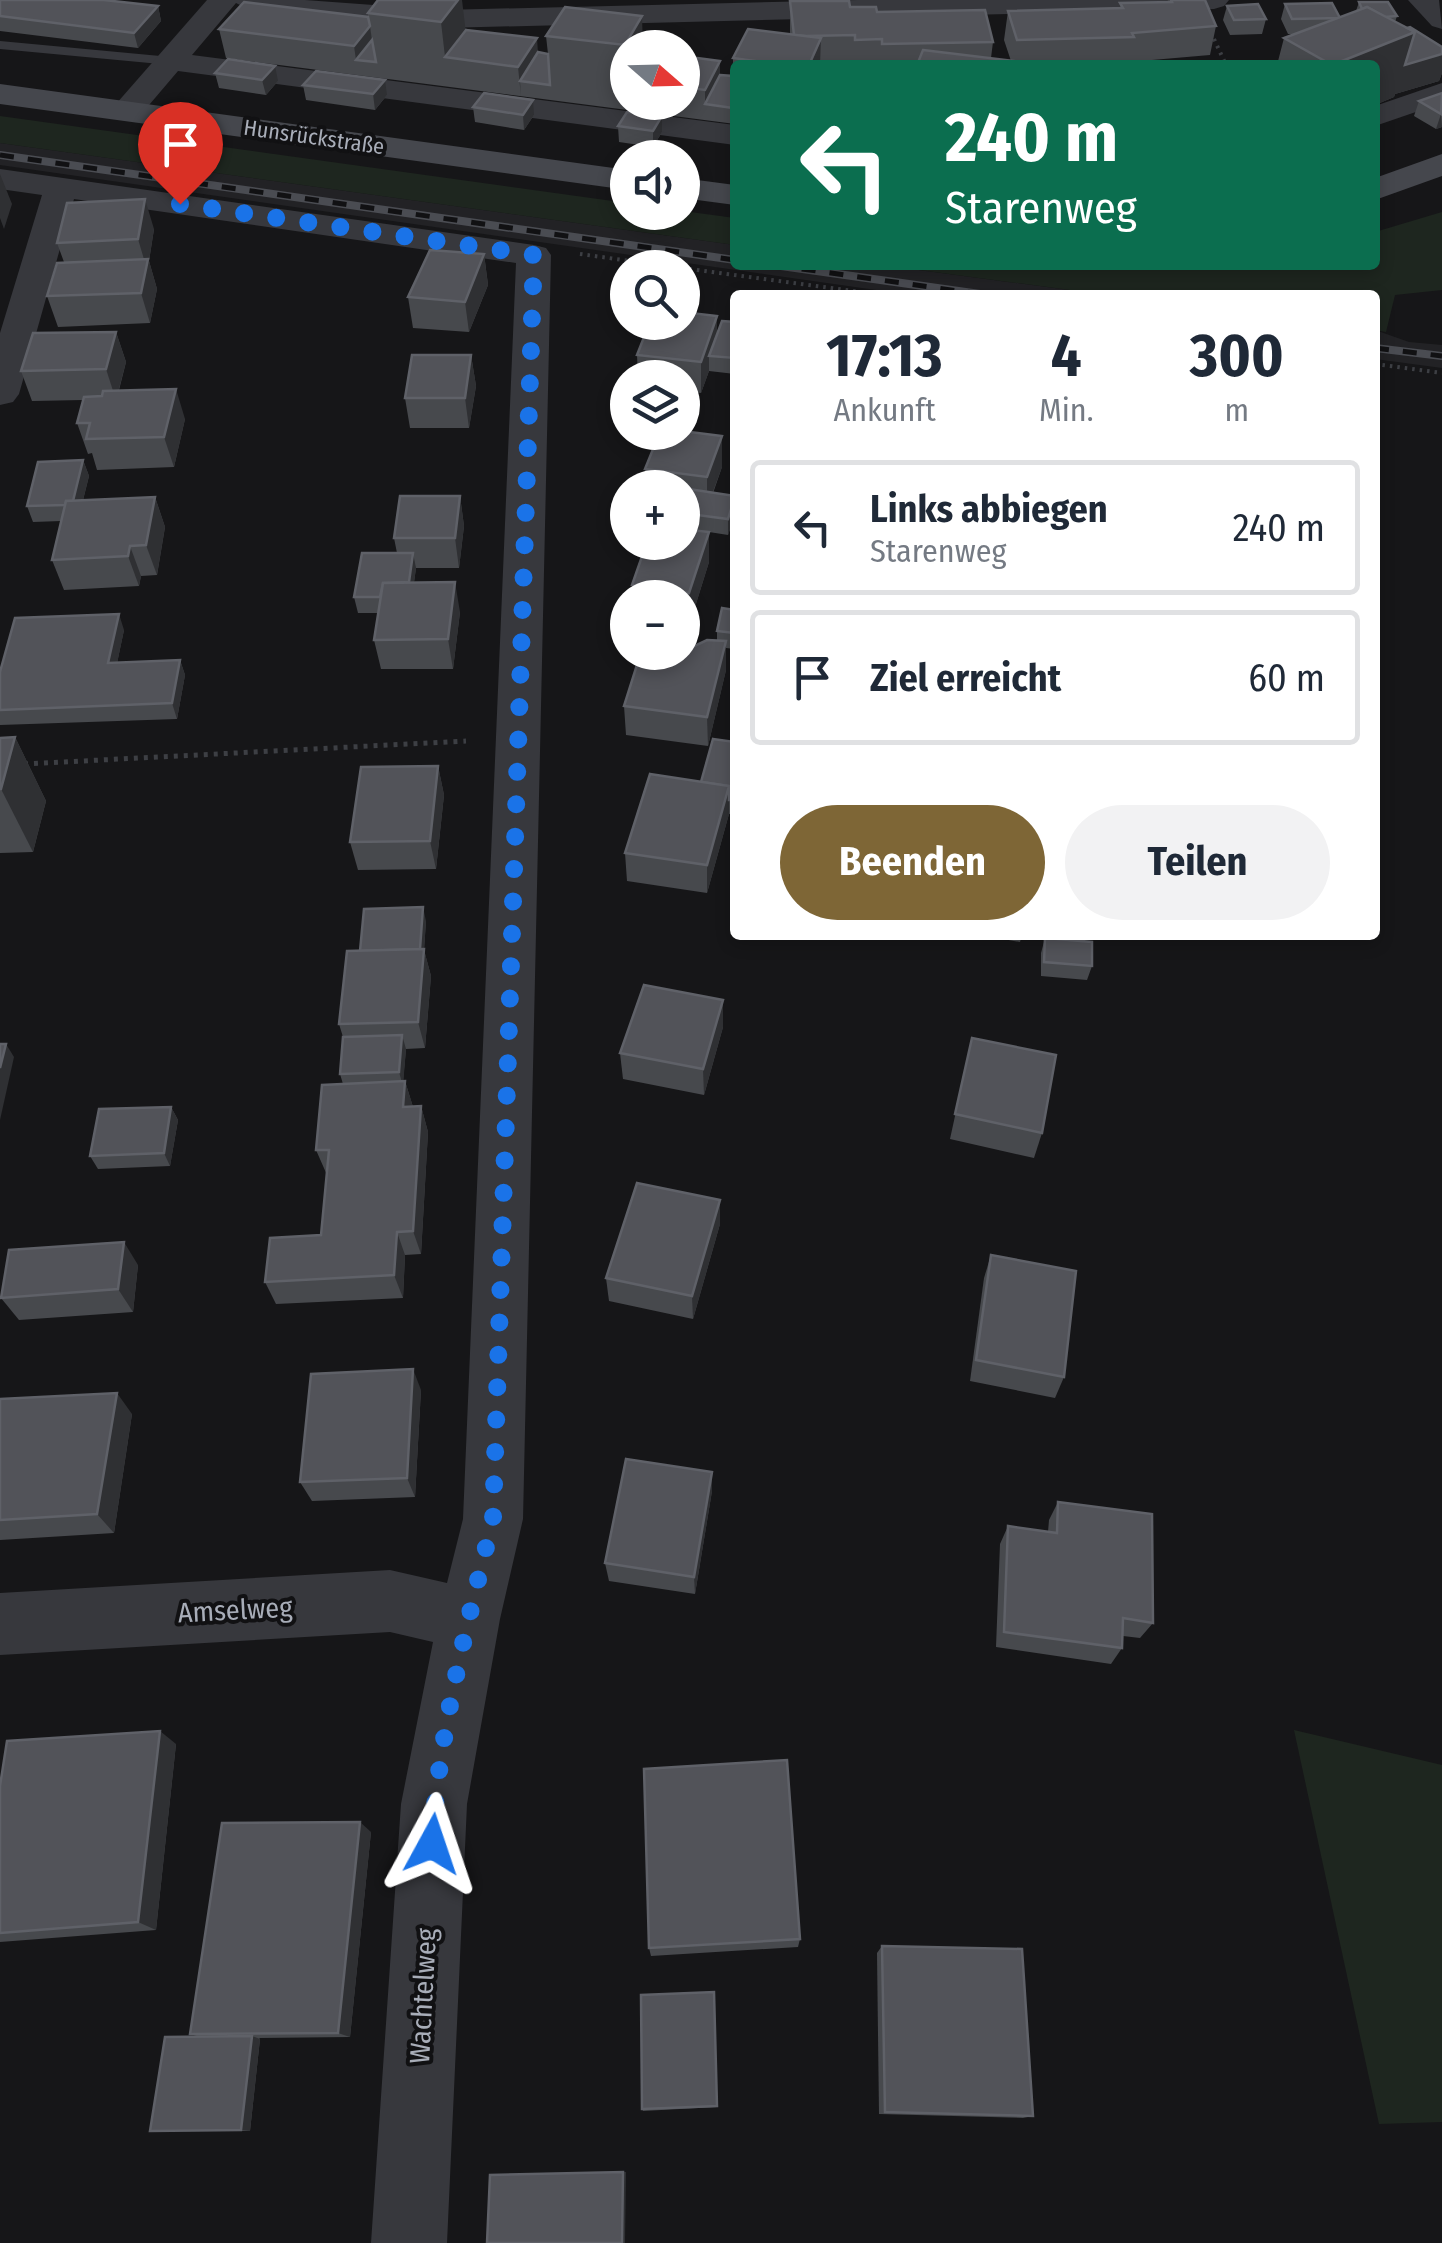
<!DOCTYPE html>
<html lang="de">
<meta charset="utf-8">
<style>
:root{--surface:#fff;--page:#f2f2f3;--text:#1f2937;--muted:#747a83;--line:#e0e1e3;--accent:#7e6636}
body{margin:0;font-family:"Fira Sans Condensed",sans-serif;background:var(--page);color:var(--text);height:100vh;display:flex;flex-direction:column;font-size:38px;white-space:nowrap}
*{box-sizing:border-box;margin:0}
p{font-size:32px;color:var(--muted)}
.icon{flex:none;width:55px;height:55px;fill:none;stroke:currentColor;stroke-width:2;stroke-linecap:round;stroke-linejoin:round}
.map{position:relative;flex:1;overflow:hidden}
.details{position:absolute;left:730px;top:290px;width:650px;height:650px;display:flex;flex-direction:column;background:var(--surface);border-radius:10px;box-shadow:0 5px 15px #0003}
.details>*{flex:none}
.top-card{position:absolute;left:730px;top:60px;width:650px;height:210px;border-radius:10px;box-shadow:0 5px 15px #0003;background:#0b6e4f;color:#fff;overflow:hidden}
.needle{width:65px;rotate:110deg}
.controls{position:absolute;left:610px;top:30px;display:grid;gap:20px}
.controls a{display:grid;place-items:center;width:90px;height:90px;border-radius:50%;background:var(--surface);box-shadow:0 5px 15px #0003;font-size:50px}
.pin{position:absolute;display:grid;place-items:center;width:85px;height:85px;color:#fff;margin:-102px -42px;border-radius:50% 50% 50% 0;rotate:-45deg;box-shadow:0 0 10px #0007}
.pin .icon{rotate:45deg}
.me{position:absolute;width:110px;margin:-55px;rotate:5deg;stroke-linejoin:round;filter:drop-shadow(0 0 8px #0008)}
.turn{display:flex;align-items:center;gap:35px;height:210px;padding:0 50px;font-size:45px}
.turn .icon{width:130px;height:130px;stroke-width:2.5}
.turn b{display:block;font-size:70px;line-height:85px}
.eta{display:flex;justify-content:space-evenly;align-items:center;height:170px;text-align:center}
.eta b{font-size:60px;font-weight:700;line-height:70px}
.button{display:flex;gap:20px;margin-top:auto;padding:20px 50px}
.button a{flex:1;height:115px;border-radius:60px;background:var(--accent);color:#fff;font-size:40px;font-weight:700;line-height:115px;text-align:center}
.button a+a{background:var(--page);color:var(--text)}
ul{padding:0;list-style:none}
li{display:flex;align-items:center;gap:30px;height:135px;margin:0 20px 15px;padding:0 30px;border:5px solid var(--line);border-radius:10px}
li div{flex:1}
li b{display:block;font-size:38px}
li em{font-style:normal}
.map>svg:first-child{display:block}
</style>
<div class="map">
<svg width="1442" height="2243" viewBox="0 0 1442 2243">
<rect width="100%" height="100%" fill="#161618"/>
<!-- built -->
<g fill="#222225">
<polygon points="0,143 735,245 735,265 882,265 1107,295 911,295 0,165"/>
<polygon points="1375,330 1409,342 1442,345 1442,368 1375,359"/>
</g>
<!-- green -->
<g fill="#1e261f">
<polygon points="0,116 627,203 628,212 683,211 735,218 735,245 0,143"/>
<polygon points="1442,212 1442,290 1395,295 1386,332 1375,330 1375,295 1107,295 882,265 1375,265 1375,232"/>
<polygon points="1294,1730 1442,1765 1442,2122 1379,2124"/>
</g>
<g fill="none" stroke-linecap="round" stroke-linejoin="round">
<!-- path-far1 -->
<g stroke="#3d3f44" stroke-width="4" stroke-dasharray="2.5 5" stroke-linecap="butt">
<polyline points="1214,39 1226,65"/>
<polyline points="580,254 681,268"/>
<polyline points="682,268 883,295"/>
<polyline points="1375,364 1442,373"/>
</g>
<!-- path -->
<polyline stroke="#3d3f44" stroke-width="5" stroke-dasharray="4 6" stroke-linecap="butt" points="24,764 466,741"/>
<!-- service -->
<polygon fill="#37383d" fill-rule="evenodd" points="0,41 171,57 178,61 171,65 0,49"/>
<!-- minor -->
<g fill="#37383d" fill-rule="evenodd">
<polygon points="207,0 305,0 442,10 857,0 1229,0 1224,6 1214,9 442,28 333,22 248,9 236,3 192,55 735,125 735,145 178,71 138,118 116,118 111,111 116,104"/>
<polygon points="1408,0 1439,0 1442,29 1432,26"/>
<polygon points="1442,83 1442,103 1375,126 1375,106"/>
<polygon points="0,169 534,245 546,248 551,255 523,1519 500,1619 467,1804 447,2243 371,2243 401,1804 433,1642 390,1632 0,1655 0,1593 390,1570 447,1583 463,1519 516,263 74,199 19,394 13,402 0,405 0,333 42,195 0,189"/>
</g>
<!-- secondary -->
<g fill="#45474d" fill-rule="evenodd">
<polygon points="0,84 628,170 628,190 0,104"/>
<polygon points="1442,154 1442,176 1375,200 1375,178"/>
<polygon points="682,178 735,185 735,205 682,198"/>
</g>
<defs>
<g id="rail">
<polyline points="0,155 735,260"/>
<polyline points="774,265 987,295"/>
<polyline points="1375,348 1442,356"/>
</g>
</defs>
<!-- rail casing -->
<use href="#rail" stroke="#4a4c52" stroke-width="8"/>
<!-- rail -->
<use href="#rail" stroke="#111113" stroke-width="5" stroke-dasharray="14" stroke-linecap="butt"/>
</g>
<!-- wall -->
<g fill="#47494d">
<polygon points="0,0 158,6 161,21 138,48 0,31"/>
<polygon points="378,0 538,52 548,54 546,36 565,7 628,48 628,102 682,102 682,56 720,75 733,76 733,58 790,34 790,1 850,7 877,12 993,42 991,58 1011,61 1004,40 1008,11 1120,8 1120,3 1167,2 1168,0 1205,0 1216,26 1210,55 1129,62 1129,65 735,65 735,124 226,58 219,29 368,17 368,13"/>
<polygon points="1359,2 1397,16 1395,22 1442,47 1442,73 1439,81 1395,94 1394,97 1375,105 1375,65 1277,65 1284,38 1297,34 1288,34 1281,19 1285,4 1339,17 1356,11"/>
<polygon points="1227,6 1266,19 1262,34 1230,35 1223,20"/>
<polygon points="215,73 278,81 266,95 219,88"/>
<polygon points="303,85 387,95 375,110 306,100"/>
<polygon points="1442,93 1442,127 1436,129 1414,116 1419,101"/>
<polygon points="473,107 534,115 524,130 475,122"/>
<polygon points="662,116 662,132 653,147 619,142 618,126"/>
<polygon points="154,229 149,261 157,289 150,323 58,327 47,296 64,262 57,243"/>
<polygon points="484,254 488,285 469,332 413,328 408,297"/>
<polygon points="735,322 735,374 709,371 701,393 682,390 682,378 638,378 637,355 717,332"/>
<polygon points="116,332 126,362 119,390 185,419 174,467 97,470 92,453 88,454 77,423 83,400 32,401 21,371"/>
<polygon points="471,355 476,386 469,428 410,428 405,398"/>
<polygon points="83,460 89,476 83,500 155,497 165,527 157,575 141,576 139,586 64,590 52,560 61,521 33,522 27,506"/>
<polygon points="722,467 713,493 735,496 735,514 728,535 709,532 709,562 690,623 682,622 682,598 633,598 632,585 682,528 682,488 646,488 645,469"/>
<polygon points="460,496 464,526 459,568 416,568 414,582 460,612 453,669 381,669 374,640 378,613 358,613 354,597 397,553 394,538"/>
<polygon points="735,610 735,649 726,648 726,670 708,746 626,735 624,706 676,654 717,640 717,631"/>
<polygon points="124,630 117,663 180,660 185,675 177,719 0,725 0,672"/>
<polygon points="15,737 46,801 33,852 0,853 0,738"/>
<polygon points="735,742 735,815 729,814 707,893 627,881 625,853 701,782"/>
<polygon points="438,766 444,795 436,869 358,870 350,842"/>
<polygon points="426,921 424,950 431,976 425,1048 406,1049 403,1081 405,1081 413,1107 421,1106 428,1132 421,1254 405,1255 403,1298 276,1304 265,1282 321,1235 327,1175 316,1150 343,1084 340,1074 343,1037 339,1024 360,951"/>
<polygon points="981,935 1022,935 1020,942"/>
<polygon points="1045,938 1092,966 1087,980 1041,976 1041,953"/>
<polygon points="723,1000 723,1027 704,1095 623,1079 620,1053"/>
<polygon points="972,1038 1042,1133 1034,1158 950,1139"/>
<polygon points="171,1107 178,1120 170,1166 98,1169 90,1156"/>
<polygon points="720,1224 693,1319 609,1301 606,1278"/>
<polygon points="991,1255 1064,1377 1055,1398 970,1381 984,1278"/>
<polygon points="138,1265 133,1312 19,1320 1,1298"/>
<polygon points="421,1390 415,1497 312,1501 300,1482"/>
<polygon points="0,1399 132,1414 114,1533 0,1540"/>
<polygon points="712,1472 712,1491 695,1594 609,1581 605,1563"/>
<polygon points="1058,1502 1153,1623 1140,1638 1123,1636 1122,1648 1111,1664 996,1647 1000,1544 1008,1526 1048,1532 1049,1520"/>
<polygon points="176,1744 156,1930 0,1942 0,1786"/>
<polygon points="371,1832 350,2037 259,2038 260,2039 250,2131 150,2131 200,2037 190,2034"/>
<polygon points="800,1939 798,1947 651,1956 649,1948"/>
<polygon points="882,1946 1033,2116 1023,2118 879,2114 877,1953"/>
<polygon points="714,1992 717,2107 643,2111 642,2109"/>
</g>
<!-- shaded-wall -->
<g fill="#2f3033">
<polygon points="458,0 462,0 469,59 445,57 441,22"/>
<polygon points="158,6 161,21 138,48 134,33"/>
<polygon points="642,16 643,48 628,48 627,80 625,45"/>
<polygon points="370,26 374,55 356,60 354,46"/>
<polygon points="1415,32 1442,54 1442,73 1439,81 1395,94 1394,97 1375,105 1375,65 1332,65"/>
<polygon points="537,38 539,68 520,81 521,96 518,67"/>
<polygon points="821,38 820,65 809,65"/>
<polygon points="720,61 720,90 705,104 705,90"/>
<polygon points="275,66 278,81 266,95 262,80"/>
<polygon points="385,80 387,95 375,110 373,94"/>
<polygon points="533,100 534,115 524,130 523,115"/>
<polygon points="1441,114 1442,127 1436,129"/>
<polygon points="662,116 662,132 653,147 653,131"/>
<polygon points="0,174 12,204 4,229 0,218"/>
<polygon points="145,199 154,229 149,261 157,289 150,323 141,293 146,266 138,239"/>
<polygon points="484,254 488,285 469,332 465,302"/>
<polygon points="717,316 717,347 709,356 709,371 701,393 701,362"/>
<polygon points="116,332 126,362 116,400 106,369"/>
<polygon points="471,355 476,386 469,428 465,398"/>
<polygon points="176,389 185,419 174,467 164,437"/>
<polygon points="722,436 722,467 707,508 707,477"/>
<polygon points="83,460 89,476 78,520 72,504"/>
<polygon points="460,496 464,526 459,568 455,538"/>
<polygon points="155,497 165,527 157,575 146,545"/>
<polygon points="735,499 735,514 728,535 728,519"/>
<polygon points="709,532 709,562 690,623 689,593"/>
<polygon points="130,546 141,576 139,586 128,556"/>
<polygon points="413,553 416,568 410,613 407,597"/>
<polygon points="455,582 460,612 453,669 448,639"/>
<polygon points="119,614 124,630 114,678 108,663"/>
<polygon points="726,641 726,670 708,746 707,717"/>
<polygon points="180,660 185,675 177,719 172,703"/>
<polygon points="15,737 46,801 33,852 1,789"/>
<polygon points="438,766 444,795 436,869 430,841"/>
<polygon points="729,786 729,814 707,893 707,865"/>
<polygon points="423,907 426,921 424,950 431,976 425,1048 418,1022 419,963"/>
<polygon points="723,1000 723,1027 704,1095 703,1069"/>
<polygon points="402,1035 406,1049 403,1086 399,1072"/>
<polygon points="6,1044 14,1057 0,1120 0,1068"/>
<polygon points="405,1081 413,1107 403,1107"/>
<polygon points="421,1106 428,1132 421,1254 413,1231"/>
<polygon points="171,1107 178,1120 170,1166 164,1153"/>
<polygon points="720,1200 720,1224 693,1319 692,1296"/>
<polygon points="397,1232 405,1255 403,1298 394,1275"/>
<polygon points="124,1242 138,1265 133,1312 118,1289"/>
<polygon points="413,1369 421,1390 415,1497 407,1478"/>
<polygon points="117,1393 132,1414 114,1533 97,1514"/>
<polygon points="712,1472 712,1491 695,1594 694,1577"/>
<polygon points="160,1731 176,1744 156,1930 138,1922"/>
<polygon points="360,1822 371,1832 350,2037 338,2033"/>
<polygon points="252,2036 260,2039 250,2131 241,2130"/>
<polygon points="623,2172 626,2172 625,2243 622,2243"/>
</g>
<!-- building -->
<g fill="#525359" stroke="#5f6168" stroke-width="2.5">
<polygon points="0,0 104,0 158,6 134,33 0,16"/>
<polygon points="378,0 458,0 441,22 368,13"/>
<polygon points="1171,0 1205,0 1216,26 1132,33 1134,37 1017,40 1008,11 1123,8 1120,3 1172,2"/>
<polygon points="790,1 849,1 850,7 876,7 877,12 985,10 993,42 882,44 882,39 855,40 855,35 806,36 794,35"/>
<polygon points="244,2 368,17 370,26 354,46 219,29"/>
<polygon points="1359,2 1388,2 1397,16 1385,17 1367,7 1362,9"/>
<polygon points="1332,3 1340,18 1292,19 1285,4"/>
<polygon points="1258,4 1266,19 1234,20 1227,6"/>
<polygon points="565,7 642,16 625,45 546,36"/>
<polygon points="1367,7 1415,32 1332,65 1284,38"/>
<polygon points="1410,27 1442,47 1442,54 1405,65 1415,32 1407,28"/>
<polygon points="748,29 821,38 809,65 785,65 733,58"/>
<polygon points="466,30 537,38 518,67 445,57"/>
<polygon points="372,40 376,62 356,60"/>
<polygon points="923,50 1046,65 917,65"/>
<polygon points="538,52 548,54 550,85 520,81"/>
<polygon points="682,56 720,61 705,90 682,87"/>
<polygon points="228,59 275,66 262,80 215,73"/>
<polygon points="1196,62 1200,65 1168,65"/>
<polygon points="316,71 385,80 373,94 303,85"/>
<polygon points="720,75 733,76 733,108 705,104"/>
<polygon points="484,93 533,100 523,115 473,107"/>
<polygon points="1442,93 1441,114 1419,101"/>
<polygon points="627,112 662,116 653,131 618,126"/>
<polygon points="145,199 138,239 57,243 67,203"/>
<polygon points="430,250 484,254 465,302 408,297"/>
<polygon points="148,259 141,293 47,296 57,263"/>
<polygon points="682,312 717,316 701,362 637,355 650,322 682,322"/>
<polygon points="722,321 735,322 735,358 709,356"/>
<polygon points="116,332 106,369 21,371 33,333"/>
<polygon points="412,355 471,355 465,398 405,398"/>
<polygon points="176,389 164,437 86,439 90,423 77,423 84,397 102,396 103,391"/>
<polygon points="682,431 722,436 707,477 645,469 660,432 682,432"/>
<polygon points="83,460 73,501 66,501 65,505 27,506 38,462"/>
<polygon points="682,488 735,496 728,519 682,513"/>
<polygon points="400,496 460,496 455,538 394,538"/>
<polygon points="155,497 146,545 130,546 128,556 52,560 66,501"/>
<polygon points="682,529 709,532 689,593 632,585 647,542 682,542"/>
<polygon points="362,553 413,553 409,582 383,583 380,597 354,597"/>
<polygon points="455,582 448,639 374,640 383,583"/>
<polygon points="722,608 735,610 735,633 717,631"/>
<polygon points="119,614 108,663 180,660 172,703 0,710 0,672 15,618"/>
<polygon points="707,640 726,641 707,717 624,706 641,652 676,654 682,652"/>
<polygon points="15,737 1,789 0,789 0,738"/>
<polygon points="713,739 735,742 735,800 729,800 729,786 701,782"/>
<polygon points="438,766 430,841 350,842 361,767"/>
<polygon points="650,774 729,786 707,865 625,853"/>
<polygon points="423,907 420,949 360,951 364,909"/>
<polygon points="1045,938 1092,942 1092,966 1044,962"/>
<polygon points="424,949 418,1022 339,1024 347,951"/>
<polygon points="644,985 723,1000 703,1069 620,1053"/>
<polygon points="402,1035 399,1072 340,1074 343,1037"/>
<polygon points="972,1038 1056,1055 1042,1133 955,1114"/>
<polygon points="0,1044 6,1044 0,1068"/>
<polygon points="405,1081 403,1107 421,1106 413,1231 397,1232 394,1275 265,1282 270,1238 321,1235 329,1150 316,1150 322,1085"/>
<polygon points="171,1107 164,1153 90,1156 99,1109"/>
<polygon points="637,1183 720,1200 692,1296 606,1278"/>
<polygon points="124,1242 118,1289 1,1298 9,1250"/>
<polygon points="991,1255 1076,1271 1064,1377 976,1360"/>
<polygon points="413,1369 407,1478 300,1482 311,1374"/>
<polygon points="117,1393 97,1514 0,1520 0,1399"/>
<polygon points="626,1459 712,1472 694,1577 605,1563"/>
<polygon points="1058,1502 1152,1514 1153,1623 1123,1618 1122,1648 1004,1632 1008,1526 1057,1533"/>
<polygon points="160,1731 138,1922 0,1933 0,1786 7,1741"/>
<polygon points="787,1760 800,1939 649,1948 644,1769"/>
<polygon points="360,1822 338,2033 190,2034 222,1823"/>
<polygon points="882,1946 1022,1949 1033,2116 885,2112"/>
<polygon points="714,1992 717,2106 642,2109 641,1995"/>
<polygon points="252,2036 241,2130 150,2131 165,2037"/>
<polygon points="623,2172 622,2243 487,2243 490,2175"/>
</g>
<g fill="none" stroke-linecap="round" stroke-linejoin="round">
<!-- route -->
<path stroke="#1a73e8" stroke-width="18" stroke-dasharray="0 32.4" d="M 180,204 L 534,255 L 493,1519 C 467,1625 438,1735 432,1844"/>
</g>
<g text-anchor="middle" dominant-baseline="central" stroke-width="8" stroke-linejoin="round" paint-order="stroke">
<!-- far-street labels -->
<g font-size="22" fill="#a8adb8" stroke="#111113">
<text transform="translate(314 137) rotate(8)">Hunsrückstraße</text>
</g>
<!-- street labels -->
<g font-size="28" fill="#a8adb8" stroke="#111113">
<text transform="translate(235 1610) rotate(-3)">Amselweg</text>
<text transform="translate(423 1996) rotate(-87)">Wachtelweg</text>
</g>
</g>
</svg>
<div class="controls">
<a><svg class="needle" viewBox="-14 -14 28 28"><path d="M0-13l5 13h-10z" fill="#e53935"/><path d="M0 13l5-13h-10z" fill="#747a83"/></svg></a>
<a><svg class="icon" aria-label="sound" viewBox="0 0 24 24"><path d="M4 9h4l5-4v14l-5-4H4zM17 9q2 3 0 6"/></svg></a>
<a><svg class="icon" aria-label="search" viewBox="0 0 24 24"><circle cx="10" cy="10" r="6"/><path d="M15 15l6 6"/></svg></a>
<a><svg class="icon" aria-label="layers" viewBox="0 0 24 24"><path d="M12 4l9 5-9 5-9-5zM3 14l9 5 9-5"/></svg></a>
<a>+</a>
<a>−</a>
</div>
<div class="pin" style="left:180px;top:204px;background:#d93025"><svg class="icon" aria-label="arrive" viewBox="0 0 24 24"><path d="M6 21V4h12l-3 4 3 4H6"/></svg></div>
<svg class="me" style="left:432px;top:1844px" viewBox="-20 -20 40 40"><path d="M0-17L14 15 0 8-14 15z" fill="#1a73e8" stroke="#fff" stroke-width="4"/></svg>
<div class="top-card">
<div class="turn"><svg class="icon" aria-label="left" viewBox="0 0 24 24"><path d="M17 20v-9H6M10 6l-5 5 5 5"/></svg><div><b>240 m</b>Starenweg</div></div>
</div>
<section class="details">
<div class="eta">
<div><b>17:13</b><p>Ankunft</p></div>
<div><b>4</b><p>Min.</p></div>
<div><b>300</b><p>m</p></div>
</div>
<ul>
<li><svg class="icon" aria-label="left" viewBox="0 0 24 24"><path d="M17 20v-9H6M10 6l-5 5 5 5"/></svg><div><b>Links abbiegen</b><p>Starenweg</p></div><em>240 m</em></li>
<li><svg class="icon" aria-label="arrive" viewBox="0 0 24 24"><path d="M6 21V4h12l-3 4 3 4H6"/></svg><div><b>Ziel erreicht</b></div><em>60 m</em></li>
</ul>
<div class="button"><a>Beenden</a><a>Teilen</a></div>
</section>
</div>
